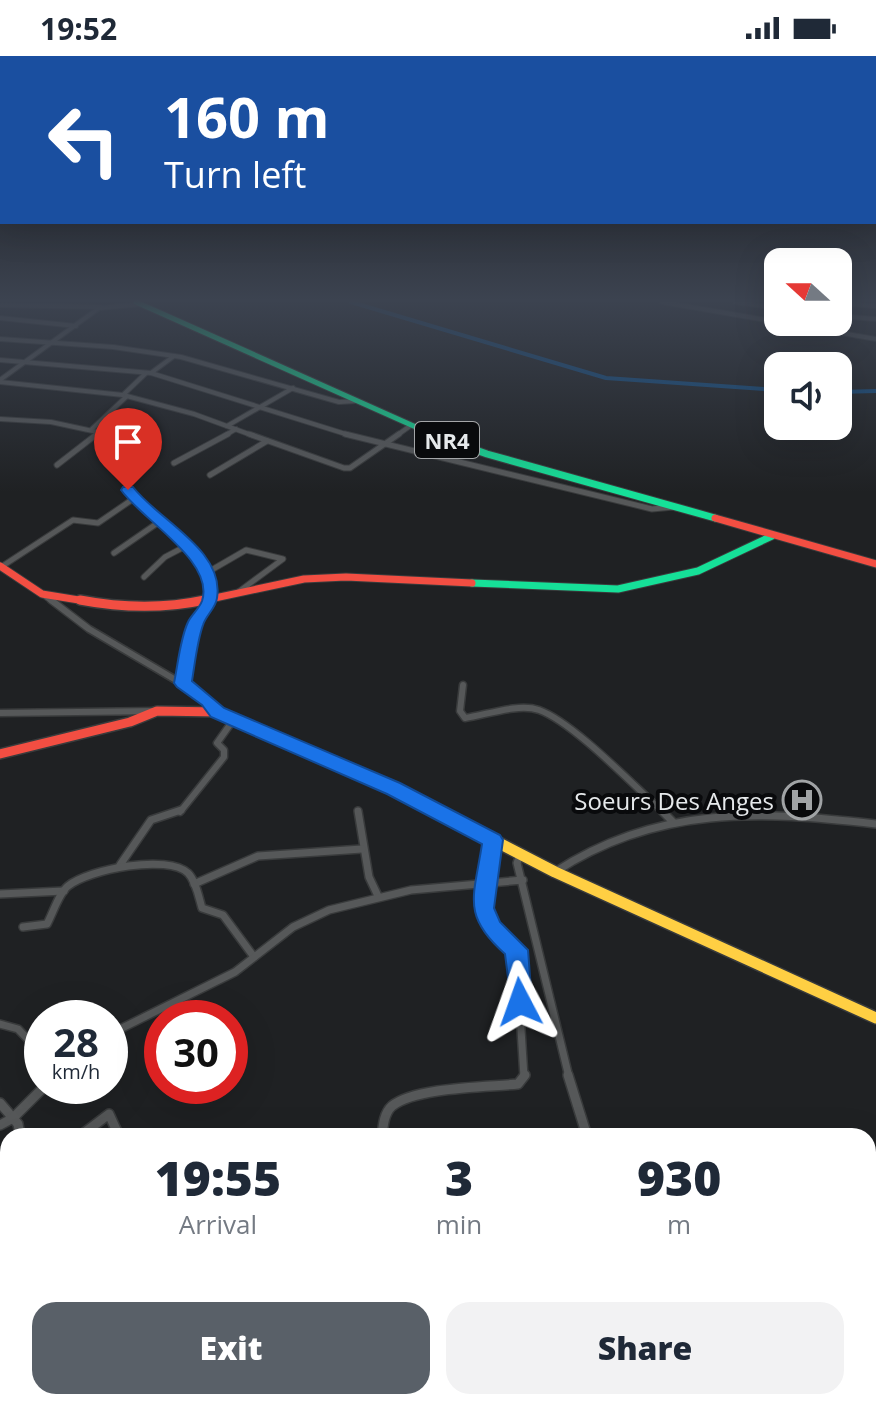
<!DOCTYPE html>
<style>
:root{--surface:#fff;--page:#f2f2f3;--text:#1f2937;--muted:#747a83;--accent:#596068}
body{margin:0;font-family:"Open Sans",sans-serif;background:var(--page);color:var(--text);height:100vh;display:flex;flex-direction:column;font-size:30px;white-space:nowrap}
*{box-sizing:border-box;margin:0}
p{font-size:26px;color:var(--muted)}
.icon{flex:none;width:44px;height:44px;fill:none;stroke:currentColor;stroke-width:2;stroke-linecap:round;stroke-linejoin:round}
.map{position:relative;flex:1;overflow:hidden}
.panel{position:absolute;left:0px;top:1072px;width:876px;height:282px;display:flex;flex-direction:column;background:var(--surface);border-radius:24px 24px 0 0;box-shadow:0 8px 32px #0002}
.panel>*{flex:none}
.banner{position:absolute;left:0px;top:0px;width:876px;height:168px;box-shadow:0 8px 32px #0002;background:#1a4fa0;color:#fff;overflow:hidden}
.needle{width:52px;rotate:291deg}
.controls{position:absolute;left:764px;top:192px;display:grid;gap:16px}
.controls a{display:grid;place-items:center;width:88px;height:88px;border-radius:16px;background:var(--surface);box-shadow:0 8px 32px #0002;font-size:40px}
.speed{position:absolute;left:24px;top:944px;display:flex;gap:16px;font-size:40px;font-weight:700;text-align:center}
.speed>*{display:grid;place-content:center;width:104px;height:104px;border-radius:50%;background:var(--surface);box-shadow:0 8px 32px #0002;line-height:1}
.speed small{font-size:20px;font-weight:400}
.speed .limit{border:12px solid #d22;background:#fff;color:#111}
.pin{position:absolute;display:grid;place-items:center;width:68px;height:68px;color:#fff;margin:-82px -34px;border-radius:50% 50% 50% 0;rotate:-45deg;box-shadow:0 0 8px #0007}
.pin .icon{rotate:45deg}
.me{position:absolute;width:88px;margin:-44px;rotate:356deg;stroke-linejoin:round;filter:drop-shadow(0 0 6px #0008)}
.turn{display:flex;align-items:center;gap:28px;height:168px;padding:0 32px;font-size:36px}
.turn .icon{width:104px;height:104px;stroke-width:2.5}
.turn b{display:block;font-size:56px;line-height:68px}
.eta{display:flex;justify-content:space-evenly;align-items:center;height:136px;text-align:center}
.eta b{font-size:48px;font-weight:800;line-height:56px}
.button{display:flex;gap:16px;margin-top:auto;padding:16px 32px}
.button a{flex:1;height:92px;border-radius:24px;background:var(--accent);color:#fff;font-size:32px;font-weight:800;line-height:92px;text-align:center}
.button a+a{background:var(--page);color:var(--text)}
.status{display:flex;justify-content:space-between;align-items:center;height:56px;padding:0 40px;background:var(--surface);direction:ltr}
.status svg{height:22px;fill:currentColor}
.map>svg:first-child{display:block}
</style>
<div class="status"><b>19:52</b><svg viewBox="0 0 49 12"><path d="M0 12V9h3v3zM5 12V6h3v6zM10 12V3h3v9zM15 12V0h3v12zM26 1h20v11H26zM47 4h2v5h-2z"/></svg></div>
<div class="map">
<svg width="876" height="1353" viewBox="0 0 876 1353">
<rect width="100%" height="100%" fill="#1f2123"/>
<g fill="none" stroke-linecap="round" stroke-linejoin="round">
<!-- canal -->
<g stroke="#10528d" stroke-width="4">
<polyline points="351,246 606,322 778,334"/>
<polyline points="838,336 876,335"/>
</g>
<defs>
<g id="street-far4">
<polyline points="662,246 876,283"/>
<polyline points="735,246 778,252"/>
<polyline points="838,247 876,250"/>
<polyline points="0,249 101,251"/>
<polyline points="838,260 876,263"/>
<polyline points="0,262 76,270"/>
<polyline points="0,283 113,291 181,301 339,346 356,345"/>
<polyline points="0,304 151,317 352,380"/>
<polyline points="146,317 123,339 194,358 254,380"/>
<polyline points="151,317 174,300"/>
<polyline points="0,324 99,252 141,248"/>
<polyline points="0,326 123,339"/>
<polyline points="0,363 51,366 116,380"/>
<polyline points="227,370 293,332"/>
<polyline points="92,373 127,340"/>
<polyline points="94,380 100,375"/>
<polyline points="224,380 236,373"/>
<polyline points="396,380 410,370"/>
</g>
<g id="street-far3">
<polyline points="107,378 118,380 128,434 140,450 199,502 210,522 207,545"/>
<polyline points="249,378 344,412 350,412 399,378"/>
<polyline points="345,378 652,453 674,451"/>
<polyline points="174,407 228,378"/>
<polyline points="57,409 97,378"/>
<polyline points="210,419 267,385"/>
<polyline points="114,497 159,466"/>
<polyline points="1,511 73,464 98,467 133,443"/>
<polyline points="208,516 246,494 283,503 237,537"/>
<polyline points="144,521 165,501 186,490"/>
<polyline points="42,538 53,546"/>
</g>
<g id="street-far2">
<polyline points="51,544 89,573 203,640 217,656"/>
<polyline points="183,627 195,567 210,545"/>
<path d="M 463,629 L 460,655 L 465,662 C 486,659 518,647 539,654 C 573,666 634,730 663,756"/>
<polyline points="0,657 157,655"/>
<polyline points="180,756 224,701 224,694 217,687 234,663"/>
</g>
<g id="street-far1">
<polyline points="661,754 674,767"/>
<polyline points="358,755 369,821 378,840"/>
<polyline points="493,784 483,845 491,868 516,894 524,1021"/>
<polyline points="520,799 517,807 569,1021"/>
<polyline points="120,809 151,764 181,754"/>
<path d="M 555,816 C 657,749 760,755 876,768"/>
<polyline points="194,828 258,800 362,793"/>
<polyline points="0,838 64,835"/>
<path d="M 23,871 L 47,868 C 53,857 59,837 68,830 C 89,813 168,798 188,817 C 196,825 199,842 202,852 L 223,859 L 254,901"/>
<polyline points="0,968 18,973 42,998"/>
<polyline points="110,978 235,916 293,871 329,854 411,834 523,824"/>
</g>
<g id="street">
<polyline points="568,1019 587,1080"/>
<polyline points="0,1047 18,1068 20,1080"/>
<polyline points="0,1069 13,1062 45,1030"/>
<polyline points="80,1080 109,1058 119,1080"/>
<path d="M 382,1080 C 383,1070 384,1057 392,1050 C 415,1031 488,1031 518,1028 L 525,1019"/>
<polyline points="868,1324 876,1324"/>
<polyline points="52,1346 53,1350 72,1353"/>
<polyline points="724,1346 725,1353"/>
<polyline points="312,1353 341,1353"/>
</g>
<polyline id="fast-far1" points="136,246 436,380"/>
<g id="fast">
<polyline points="431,378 487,398 715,462"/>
<polyline points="472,527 618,533 698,515 772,480"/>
</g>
<polyline id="slow-far1" points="298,691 439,756"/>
<polyline id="slow" points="435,754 555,816 876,962"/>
<g id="jam-far1">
<polyline points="715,462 876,508"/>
<polyline points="0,510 42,538 91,546"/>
<polyline points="196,546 304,523 346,521 472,527"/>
</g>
<g id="jam">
<path d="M 80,544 C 122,552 163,553 205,544"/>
<polyline points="0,698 130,666 157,655 218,656 298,691"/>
</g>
</defs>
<!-- street-far4 casing -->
<use href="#street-far4" stroke="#393b3c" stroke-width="6"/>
<!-- street-far3 casing -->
<use href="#street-far3" stroke="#393b3c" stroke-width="7"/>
<!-- street-far2 casing -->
<use href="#street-far2" stroke="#393b3c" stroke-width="9"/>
<!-- street-far1 casing -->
<use href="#street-far1" stroke="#393b3c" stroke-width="10"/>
<!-- street casing -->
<use href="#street" stroke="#393b3c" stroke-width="12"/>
<!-- fast-far1 casing -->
<use href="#fast-far1" stroke="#393b3c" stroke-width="7"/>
<!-- fast casing -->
<use href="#fast" stroke="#393b3c" stroke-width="9"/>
<!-- slow-far1 casing -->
<use href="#slow-far1" stroke="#393b3c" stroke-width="12"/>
<!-- slow casing -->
<use href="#slow" stroke="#393b3c" stroke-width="14"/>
<!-- jam-far1 casing -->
<use href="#jam-far1" stroke="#393b3c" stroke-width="9"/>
<!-- jam casing -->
<use href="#jam" stroke="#393b3c" stroke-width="12"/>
<!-- street-far4 -->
<use href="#street-far4" stroke="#565859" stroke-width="4"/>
<!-- street-far3 -->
<use href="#street-far3" stroke="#565859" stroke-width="5"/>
<!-- street-far2 -->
<use href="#street-far2" stroke="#565859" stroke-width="6"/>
<!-- street-far1 -->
<use href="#street-far1" stroke="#565859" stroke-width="7"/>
<!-- street -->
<use href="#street" stroke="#565859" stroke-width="9"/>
<!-- fast-far1 -->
<use href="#fast-far1" stroke="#16e098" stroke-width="5"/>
<!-- fast -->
<use href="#fast" stroke="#16e098" stroke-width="7"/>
<!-- slow-far1 -->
<use href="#slow-far1" stroke="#ffcf43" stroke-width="9"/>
<!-- slow -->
<use href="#slow" stroke="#ffcf43" stroke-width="11"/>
<!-- jam-far1 -->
<use href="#jam-far1" stroke="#f24e42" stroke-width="7"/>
<!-- jam -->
<use href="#jam" stroke="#f24e42" stroke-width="9"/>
</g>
<!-- sky -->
<linearGradient id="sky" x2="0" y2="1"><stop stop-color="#111213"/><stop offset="0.56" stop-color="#3c4350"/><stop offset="1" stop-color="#3c4350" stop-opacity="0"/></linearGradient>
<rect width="876" height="436" fill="url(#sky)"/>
<!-- route -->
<path fill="#1a73e8" stroke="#114b97" stroke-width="2" d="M 123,431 L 133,431 C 158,464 225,494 217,542 C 216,552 206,559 203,569 C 197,586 195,607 192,625 L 224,652 L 400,727 L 500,779 L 503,784 L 494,852 L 500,866 L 528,894 L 532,946 L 529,953 L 520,956 L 512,953 L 505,898 C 461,859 474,841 482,788 L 387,738 L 211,661 L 202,649 L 177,631 L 174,627 C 178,608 180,583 188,566 C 191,559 199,553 202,545 C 215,505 142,464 121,434 Z"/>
<!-- icons -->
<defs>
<symbol id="hospital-ring" viewBox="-11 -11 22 22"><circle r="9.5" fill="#090a0c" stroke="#a0a3a5" stroke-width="1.5"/><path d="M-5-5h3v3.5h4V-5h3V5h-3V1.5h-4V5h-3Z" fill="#a0a3a5"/></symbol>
</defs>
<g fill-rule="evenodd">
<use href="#hospital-ring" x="780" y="722" width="44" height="44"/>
</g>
<g text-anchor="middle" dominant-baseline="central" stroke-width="8" stroke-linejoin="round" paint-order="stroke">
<!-- shield labels -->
<rect fill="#090a0c" stroke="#a4a6a8" stroke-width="2" x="415" y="366" width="64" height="36" rx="6"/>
<g font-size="22" font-weight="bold" fill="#e6e9eb">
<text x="447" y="384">NR4</text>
</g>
<!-- poi labels -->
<g font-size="24" fill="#e6e9eb" stroke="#090a0c" text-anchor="end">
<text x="774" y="744">Soeurs Des Anges</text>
</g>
</g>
</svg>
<div class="controls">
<a><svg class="needle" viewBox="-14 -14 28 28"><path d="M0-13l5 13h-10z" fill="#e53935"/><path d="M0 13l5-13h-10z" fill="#747a83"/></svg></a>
<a><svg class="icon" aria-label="sound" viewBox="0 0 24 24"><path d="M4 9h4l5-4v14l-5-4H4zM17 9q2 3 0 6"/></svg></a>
</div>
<div class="speed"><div>28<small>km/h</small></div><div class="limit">30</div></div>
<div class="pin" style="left:128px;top:434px;background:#d93025"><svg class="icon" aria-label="arrive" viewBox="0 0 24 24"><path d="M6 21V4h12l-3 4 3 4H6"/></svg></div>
<svg class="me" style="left:520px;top:946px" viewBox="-20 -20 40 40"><path d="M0-17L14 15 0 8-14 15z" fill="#1a73e8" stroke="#fff" stroke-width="4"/></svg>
<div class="banner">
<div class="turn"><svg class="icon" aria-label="left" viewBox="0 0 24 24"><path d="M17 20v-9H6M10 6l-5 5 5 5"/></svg><div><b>160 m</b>Turn left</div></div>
</div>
<section class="panel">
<div class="eta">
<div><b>19:55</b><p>Arrival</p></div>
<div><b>3</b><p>min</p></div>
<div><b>930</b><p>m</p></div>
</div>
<div class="button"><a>Exit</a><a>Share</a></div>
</section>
</div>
